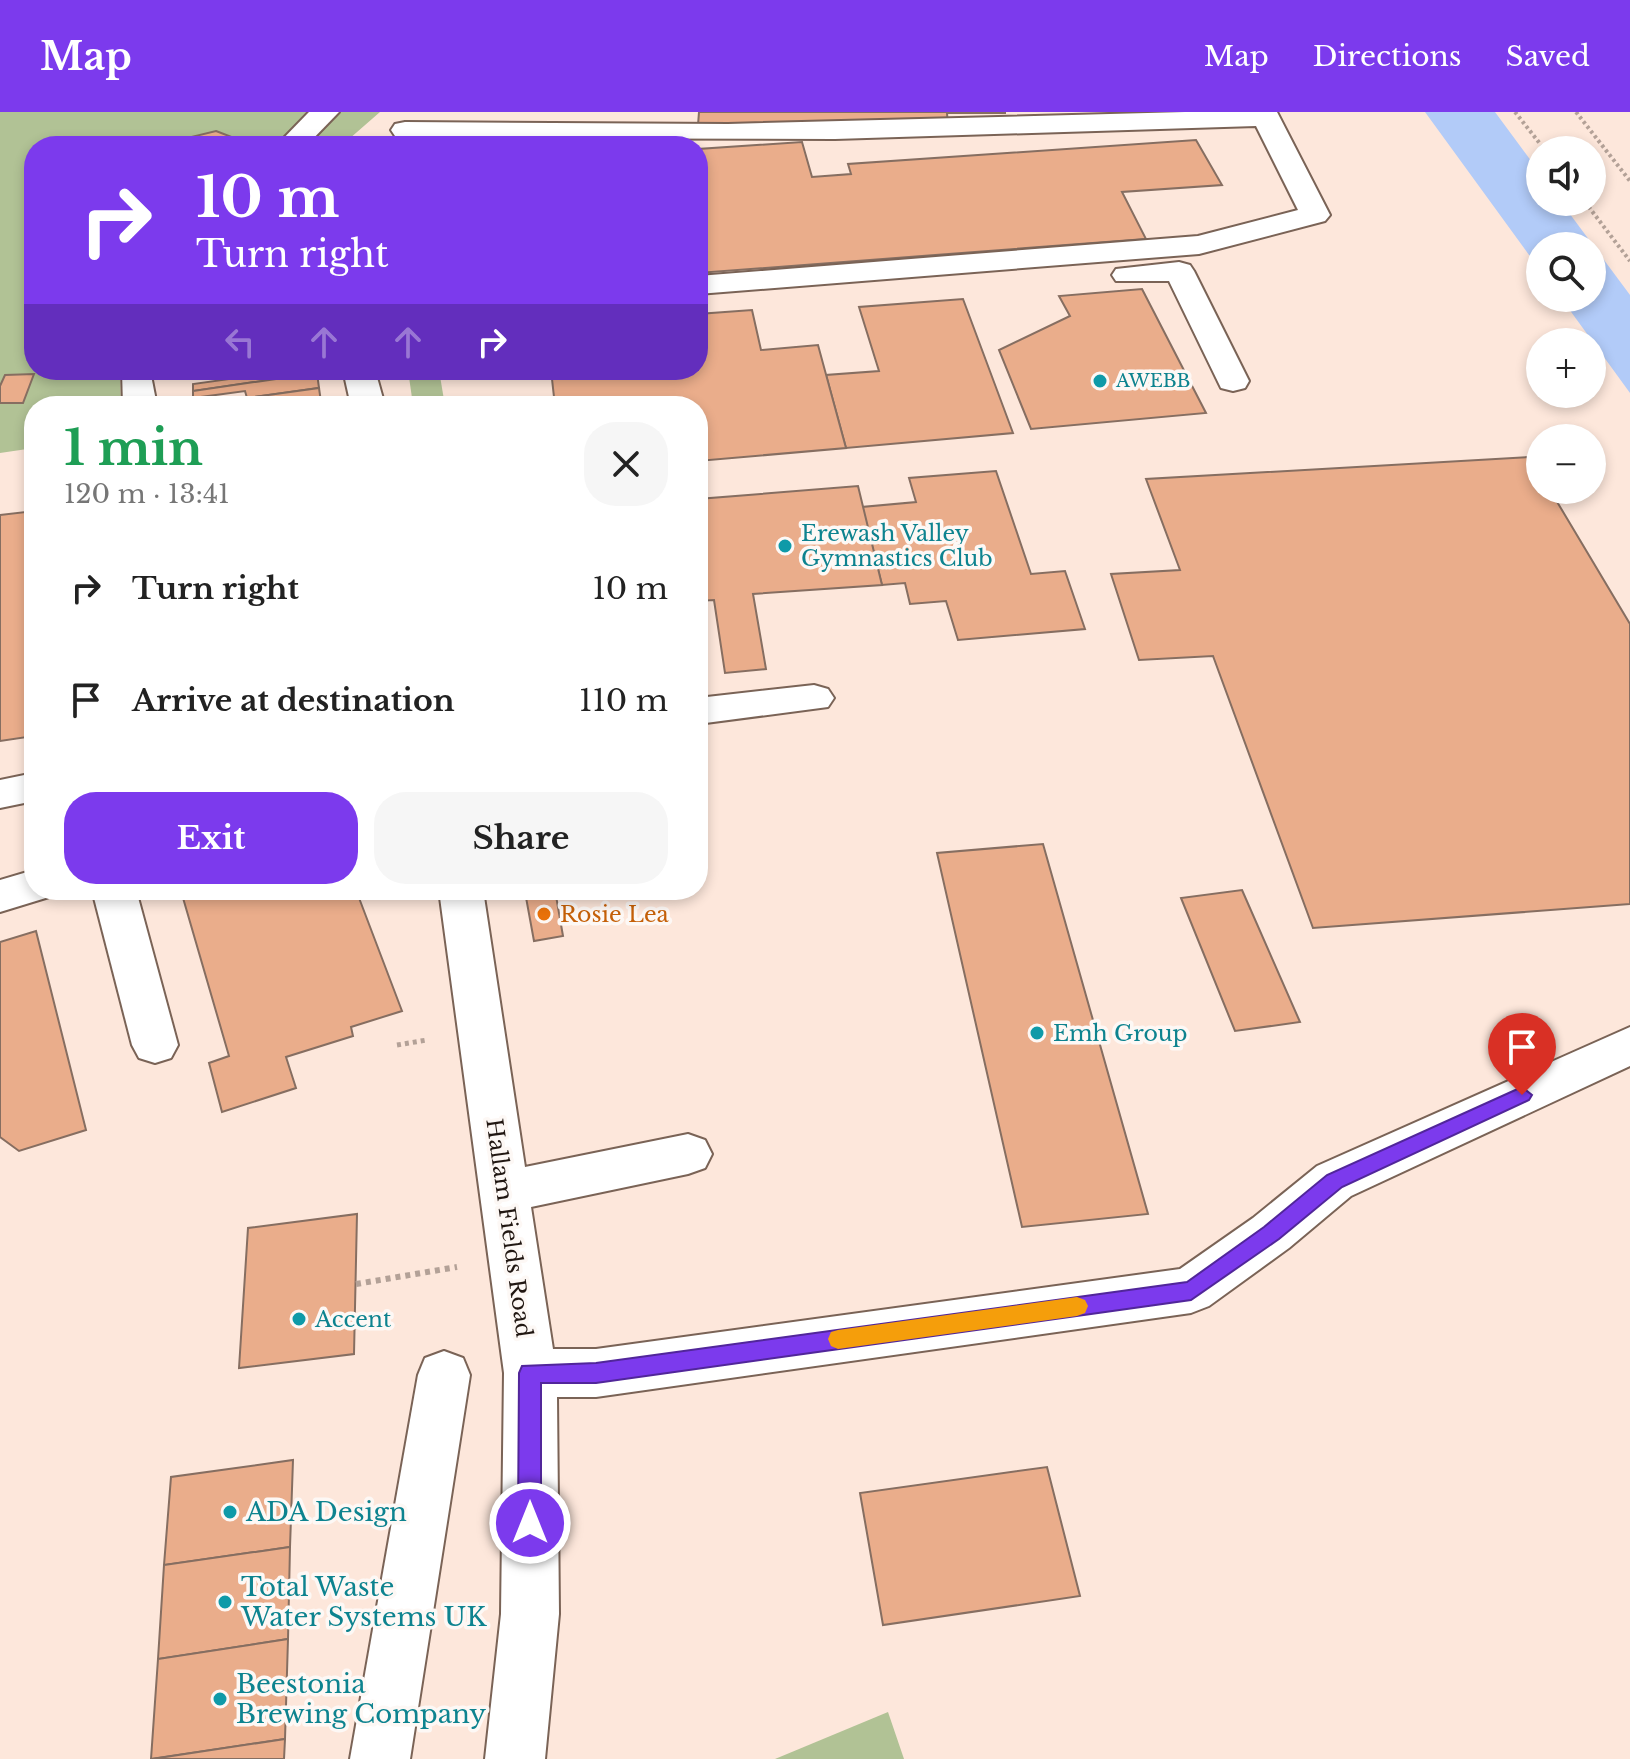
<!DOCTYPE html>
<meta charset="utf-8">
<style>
:root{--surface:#fff;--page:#f6f6f6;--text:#222;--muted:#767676;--accent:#7c3aed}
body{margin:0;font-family:"Libre Baskerville",serif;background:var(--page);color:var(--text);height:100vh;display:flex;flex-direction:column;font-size:30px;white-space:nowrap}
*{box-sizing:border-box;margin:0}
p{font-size:26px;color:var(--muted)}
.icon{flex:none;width:44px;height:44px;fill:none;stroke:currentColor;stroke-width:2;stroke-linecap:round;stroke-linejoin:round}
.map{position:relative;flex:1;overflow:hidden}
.sheet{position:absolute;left:24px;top:284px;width:684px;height:504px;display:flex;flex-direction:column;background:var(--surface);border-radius:32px;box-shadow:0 4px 12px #0003}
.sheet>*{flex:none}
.top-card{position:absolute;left:24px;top:24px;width:684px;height:244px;border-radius:32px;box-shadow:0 4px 12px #0003;background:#7c3aed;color:#fff;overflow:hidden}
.fabs{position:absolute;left:1526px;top:24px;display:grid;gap:16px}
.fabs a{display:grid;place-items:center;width:80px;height:80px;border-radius:50%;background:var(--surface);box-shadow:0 4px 12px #0003;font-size:40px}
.pin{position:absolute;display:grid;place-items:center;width:68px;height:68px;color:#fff;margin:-82px -34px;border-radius:50% 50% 50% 0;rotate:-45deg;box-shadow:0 0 8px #0007}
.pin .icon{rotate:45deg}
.me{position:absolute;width:88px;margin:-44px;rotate:0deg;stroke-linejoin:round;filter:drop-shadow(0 0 6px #0008)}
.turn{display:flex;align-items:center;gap:28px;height:168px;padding:0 40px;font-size:36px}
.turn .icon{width:104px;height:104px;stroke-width:2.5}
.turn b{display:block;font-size:56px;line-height:68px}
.lanes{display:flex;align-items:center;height:76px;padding:0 40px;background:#0003;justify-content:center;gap:40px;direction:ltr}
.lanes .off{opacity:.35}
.round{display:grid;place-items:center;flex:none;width:84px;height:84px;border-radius:32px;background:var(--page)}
.overview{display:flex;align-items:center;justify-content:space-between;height:136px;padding:0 40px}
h1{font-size:48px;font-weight:700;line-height:60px;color:#1e9e55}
.action{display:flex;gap:16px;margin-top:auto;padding:16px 40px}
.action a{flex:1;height:92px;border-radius:32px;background:var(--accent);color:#fff;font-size:32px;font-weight:700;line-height:92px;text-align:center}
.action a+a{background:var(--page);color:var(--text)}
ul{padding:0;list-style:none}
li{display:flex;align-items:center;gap:24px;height:112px;padding:0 40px}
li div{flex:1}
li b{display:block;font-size:30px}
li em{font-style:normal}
header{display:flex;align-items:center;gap:48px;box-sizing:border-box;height:112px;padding:0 40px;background:var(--accent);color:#fff}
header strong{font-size:38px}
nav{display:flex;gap:44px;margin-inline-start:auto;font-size:28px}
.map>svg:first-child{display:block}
</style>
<header>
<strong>Map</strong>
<nav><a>Map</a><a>Directions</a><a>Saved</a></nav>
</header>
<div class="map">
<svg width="1630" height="1647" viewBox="0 0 1630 1647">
<rect width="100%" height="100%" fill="#fde7db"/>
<!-- green -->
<g fill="#b1c295">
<polygon points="0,0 380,0 341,34 34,34 34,258 120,258 121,294 34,294 34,336 0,341"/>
<polygon points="408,258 439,258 445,294 420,294 412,286"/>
<polygon points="888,1600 904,1647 775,1647"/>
</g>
<!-- water -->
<polygon fill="#b2cbf8" points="1425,0 1495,0 1540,61 1540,90 1561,90 1630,183 1630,281 1561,186 1592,186 1592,134 1540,134 1540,158"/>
<!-- building -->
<g fill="#eaad8b" stroke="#866e61" stroke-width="2">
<polygon points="699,0 1005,0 1005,1 947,1 948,14 698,13"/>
<polygon points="216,19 237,27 235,34 184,34 187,26"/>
<polygon points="1196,28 1222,73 1122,80 1146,127 698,161 698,37 802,30 812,65 851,62 848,52"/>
<polygon points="1142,177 1206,301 1031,317 999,238 1070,204 1059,184"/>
<polygon points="963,187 1013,321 846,336 826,263 879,259 859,195"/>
<polygon points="752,198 761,238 818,233 846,336 698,349 698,294 555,294 551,258 698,258 698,202"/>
<polygon points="243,258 316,258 317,261 193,279 193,272 244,265"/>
<polygon points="317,261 319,276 247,286 245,279 193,286 193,279"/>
<polygon points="34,262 23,291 0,291 0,274 5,263"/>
<polygon points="319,276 321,290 241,294 248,293 247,286"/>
<polygon points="1529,345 1540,362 1540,378 1550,378 1630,512 1630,792 1313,816 1213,544 1139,548 1111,462 1180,458 1146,367"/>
<polygon points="996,359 1031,462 1065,459 1085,517 958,528 946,489 910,492 905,471 882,473 862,395 916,390 909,366"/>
<polygon points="858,374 882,473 753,482 766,557 725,561 714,488 698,489 698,387"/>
<polygon points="34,399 34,624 0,629 0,403"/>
<polygon points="1043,732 1148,1102 1022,1115 937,741"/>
<polygon points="356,778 402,899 351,915 353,924 286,945 296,976 222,1000 209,951 229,944 181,779"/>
<polygon points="555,778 563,824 534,829 525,780"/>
<polygon points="1242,778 1300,910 1235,919 1181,786"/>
<polygon points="36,819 86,1018 19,1039 0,1025 0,830"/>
<polygon points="357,1102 354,1242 239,1256 248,1116"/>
<polygon points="293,1348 290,1435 164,1453 171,1365"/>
<polygon points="1047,1355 1080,1484 883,1513 860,1381"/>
<polygon points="290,1435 288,1527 158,1547 164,1453"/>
<polygon points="288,1527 285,1627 151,1647 158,1547"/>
<polygon points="285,1627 284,1647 152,1647"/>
</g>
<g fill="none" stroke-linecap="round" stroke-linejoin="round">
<defs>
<g id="minor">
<polygon points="309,0 339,0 306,34 276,34"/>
<polygon points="1185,0 1277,0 1330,103 1325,109 1199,142 698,182 698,164 1198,124 1298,98 1256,14 835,27 405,26 395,24 391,18 395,12 405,10 728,12"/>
<polygon points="1179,150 1190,153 1194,159 1249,269 1245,276 1233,279 1221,276 1169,169 1116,169 1112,163 1116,157"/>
<polygon points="122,258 150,258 157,294 123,294"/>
<polygon points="343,258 375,258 385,294 351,294"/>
<polygon points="814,573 828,577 834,586 828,595 698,612 698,586"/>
<polygon points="34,661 34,689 0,696 0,668"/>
<polygon points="34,758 34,778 53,778 49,785 0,800 0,768"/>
<polygon points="92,778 136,778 178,933 171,946 155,951 139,946 132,933"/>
<polygon points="439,778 483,778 525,1055 688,1022 705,1028 712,1042 705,1056 688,1062 531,1095 553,1237 596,1237 1180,1157 1253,1106 1317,1054 1630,915 1630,954 1351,1084 1289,1136 1209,1194 1191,1201 596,1285 557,1285 559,1502 545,1647 485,1647 501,1502 504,1261"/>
<polygon points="444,1239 463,1246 470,1263 410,1647 350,1647 418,1263 425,1246"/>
</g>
</defs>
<!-- minor casing -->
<use href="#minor" stroke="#7a6356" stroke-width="4"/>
<!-- path-far2 -->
<g stroke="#b3a197" stroke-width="4" stroke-dasharray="3 3" stroke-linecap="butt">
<polyline points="1515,0 1545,38"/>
<polyline points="1576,0 1630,69"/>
<polyline points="1585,90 1630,149"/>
</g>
<!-- path-far1 -->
<polyline stroke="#b3a197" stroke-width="5" stroke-dasharray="4 4" stroke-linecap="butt" points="397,933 427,928"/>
<!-- path -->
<polyline stroke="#b3a197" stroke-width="6" stroke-dasharray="5 5" stroke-linecap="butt" points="356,1172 457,1155"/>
<!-- minor -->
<use href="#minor" fill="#fff" fill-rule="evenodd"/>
</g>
<!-- route -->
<polygon fill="#7c3aed" stroke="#51269a" stroke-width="2" points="1522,975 1532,983 1529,988 1342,1075 1279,1127 1191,1188 596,1271 541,1271 541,1411 538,1419 530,1423 522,1419 518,1411 519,1261 522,1254 596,1251 1187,1170 1264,1115 1327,1063"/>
<!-- slow -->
<polygon fill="#f59e0b" points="1077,1185 1085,1188 1088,1194 1085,1201 1077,1204 838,1237 831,1234 828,1227 831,1220 838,1218"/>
<!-- markers -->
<g fill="#0f9aa8" stroke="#fdf8f5" stroke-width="3">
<circle cx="1100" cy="269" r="8"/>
<circle cx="785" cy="434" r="8"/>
<circle cx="1037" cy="921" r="8"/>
<circle cx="299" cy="1207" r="8"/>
<circle cx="230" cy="1400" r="8"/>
<circle cx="225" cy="1490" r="8"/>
<circle cx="220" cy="1587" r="8"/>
</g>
<circle fill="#e8710a" stroke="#fdf8f5" stroke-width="3" cx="544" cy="802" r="8"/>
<g text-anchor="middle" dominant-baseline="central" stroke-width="7" stroke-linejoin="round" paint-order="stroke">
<!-- far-culture labels -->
<g font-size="18" fill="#0d838f" stroke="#fdf8f5" text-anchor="start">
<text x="1116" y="269">AWEBB</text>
</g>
<!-- culture labels -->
<g font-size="22" fill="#0d838f" stroke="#fdf8f5" text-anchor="start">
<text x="801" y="421">Erewash Valley<tspan x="801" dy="25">Gymnastics Club</tspan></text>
<text x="1053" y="921">Emh Group</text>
<text x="315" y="1207">Accent</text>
</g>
<!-- food labels -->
<g font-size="22" fill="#c56008" stroke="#fdf8f5" text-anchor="start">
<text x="560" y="802">Rosie Lea</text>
</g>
<!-- street labels -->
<g font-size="22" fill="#211712" stroke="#fdf8f5">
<text transform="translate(509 1116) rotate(82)">Hallam Fields Road</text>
</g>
<!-- near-culture labels -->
<g font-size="26" fill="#0d838f" stroke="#fdf8f5" text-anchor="start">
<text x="246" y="1400">ADA Design</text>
<text x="241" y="1475">Total Waste<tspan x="241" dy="30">Water Systems UK</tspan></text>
<text x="236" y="1572">Beestonia<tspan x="236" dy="30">Brewing Company</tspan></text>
</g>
</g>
</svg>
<div class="fabs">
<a><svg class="icon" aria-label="sound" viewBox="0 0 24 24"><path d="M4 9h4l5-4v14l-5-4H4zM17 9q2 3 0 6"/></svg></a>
<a><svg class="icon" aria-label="search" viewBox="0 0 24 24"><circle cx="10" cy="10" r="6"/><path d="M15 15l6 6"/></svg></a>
<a>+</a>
<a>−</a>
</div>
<div class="pin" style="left:1522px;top:983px;background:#d93025"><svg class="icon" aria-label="arrive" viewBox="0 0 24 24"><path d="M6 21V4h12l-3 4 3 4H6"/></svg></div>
<svg class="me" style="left:530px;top:1411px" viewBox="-20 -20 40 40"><circle r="17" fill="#7c3aed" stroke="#fff" stroke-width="3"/><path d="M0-11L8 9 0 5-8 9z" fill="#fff"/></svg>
<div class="top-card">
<div class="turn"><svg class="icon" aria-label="right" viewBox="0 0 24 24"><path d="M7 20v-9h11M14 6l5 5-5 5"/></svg><div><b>10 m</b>Turn right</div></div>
<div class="lanes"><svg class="icon off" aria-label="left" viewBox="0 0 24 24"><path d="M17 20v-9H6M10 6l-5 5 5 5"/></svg><svg class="icon off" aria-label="ahead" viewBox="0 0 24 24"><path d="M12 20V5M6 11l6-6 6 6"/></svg><svg class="icon off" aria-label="ahead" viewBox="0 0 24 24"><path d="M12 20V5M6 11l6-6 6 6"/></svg><svg class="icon" aria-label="right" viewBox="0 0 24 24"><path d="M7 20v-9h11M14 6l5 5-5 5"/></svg></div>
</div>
<section class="sheet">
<div class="overview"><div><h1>1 min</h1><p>120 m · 13:41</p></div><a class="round"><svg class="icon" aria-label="close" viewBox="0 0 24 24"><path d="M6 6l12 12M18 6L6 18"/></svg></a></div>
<ul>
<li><svg class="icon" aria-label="right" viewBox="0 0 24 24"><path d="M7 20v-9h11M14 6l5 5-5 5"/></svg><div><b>Turn right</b></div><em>10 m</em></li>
<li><svg class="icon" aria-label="arrive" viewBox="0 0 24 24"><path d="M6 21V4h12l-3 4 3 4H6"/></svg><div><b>Arrive at destination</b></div><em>110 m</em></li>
</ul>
<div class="action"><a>Exit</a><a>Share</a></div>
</section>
</div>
